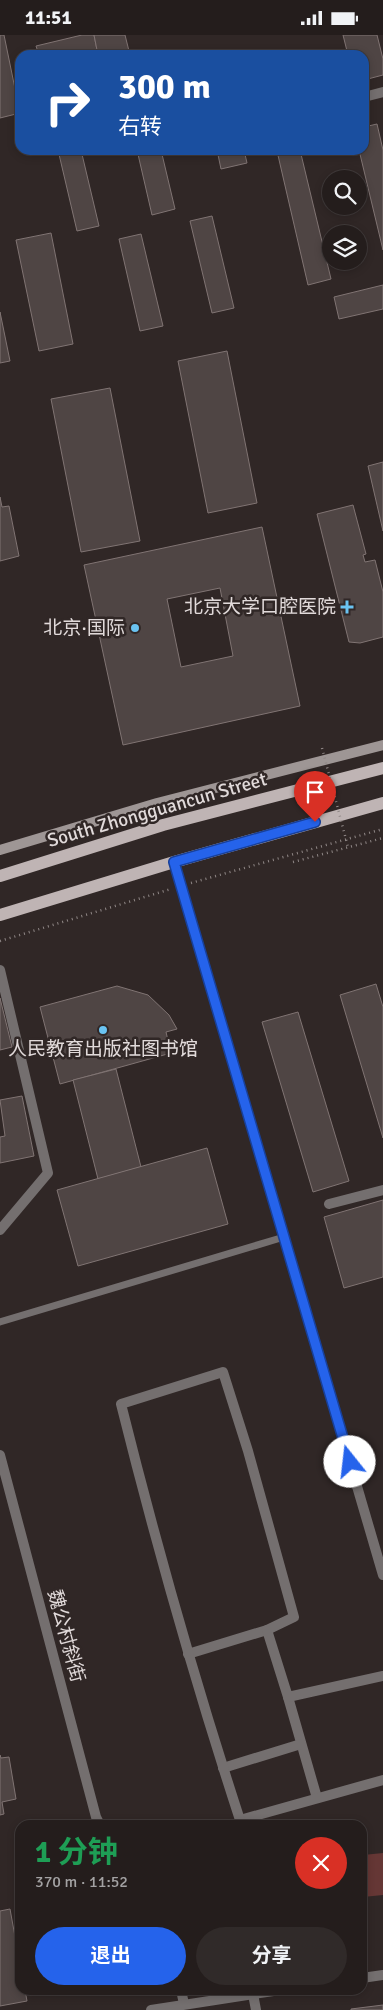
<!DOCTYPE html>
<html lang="zh">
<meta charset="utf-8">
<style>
:root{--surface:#241d1c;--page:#302a29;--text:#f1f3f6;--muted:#a3a2a3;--line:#413b3b;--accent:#2563eb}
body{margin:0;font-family:Signika,"Noto Sans SC",sans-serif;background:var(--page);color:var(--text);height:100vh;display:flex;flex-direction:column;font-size:19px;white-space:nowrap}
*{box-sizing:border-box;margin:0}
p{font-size:16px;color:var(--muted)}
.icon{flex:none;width:28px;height:28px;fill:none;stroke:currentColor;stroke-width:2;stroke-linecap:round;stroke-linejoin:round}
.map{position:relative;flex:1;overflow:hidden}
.side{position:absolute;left:15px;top:1785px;width:352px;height:175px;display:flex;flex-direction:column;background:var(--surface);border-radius:15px;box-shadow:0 2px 8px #0003,0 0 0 1px var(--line)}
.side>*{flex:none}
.guide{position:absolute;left:15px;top:15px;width:354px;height:105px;border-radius:15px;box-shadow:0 2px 8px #0003,0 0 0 1px var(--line);background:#1a4fa0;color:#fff;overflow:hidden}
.tools{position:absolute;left:322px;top:135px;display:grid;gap:10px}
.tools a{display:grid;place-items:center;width:45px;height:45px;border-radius:50%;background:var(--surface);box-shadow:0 2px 8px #0003,0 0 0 1px var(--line);font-size:25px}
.pin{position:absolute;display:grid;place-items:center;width:42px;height:42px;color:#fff;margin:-51px -21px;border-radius:50% 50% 50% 0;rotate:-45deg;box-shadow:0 0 5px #0007}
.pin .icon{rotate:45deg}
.me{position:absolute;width:55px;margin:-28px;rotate:344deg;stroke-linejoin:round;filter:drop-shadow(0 0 4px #0008)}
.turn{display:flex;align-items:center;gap:18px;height:105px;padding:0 20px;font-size:22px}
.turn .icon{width:65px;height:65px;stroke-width:2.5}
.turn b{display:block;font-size:35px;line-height:42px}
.round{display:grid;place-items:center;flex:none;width:52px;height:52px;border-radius:26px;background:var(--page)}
.headline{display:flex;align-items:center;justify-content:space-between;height:85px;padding:0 20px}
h1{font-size:30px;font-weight:700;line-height:38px;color:#1e9e55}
.cta{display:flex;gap:10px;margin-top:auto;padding:10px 20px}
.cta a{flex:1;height:58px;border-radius:30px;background:var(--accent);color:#fff;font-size:20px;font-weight:700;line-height:58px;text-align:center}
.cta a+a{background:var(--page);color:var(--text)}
.status{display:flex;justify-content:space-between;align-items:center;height:35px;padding:0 25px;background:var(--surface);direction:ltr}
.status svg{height:14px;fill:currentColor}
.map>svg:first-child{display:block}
</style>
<div class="status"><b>11:51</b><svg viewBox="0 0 49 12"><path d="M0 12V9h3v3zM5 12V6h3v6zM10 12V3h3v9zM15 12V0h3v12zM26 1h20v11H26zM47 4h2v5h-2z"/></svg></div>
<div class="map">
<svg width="383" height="1975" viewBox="0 0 383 1975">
<rect width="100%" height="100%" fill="#302726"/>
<!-- green -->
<polygon fill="#653735" points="383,1818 383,1860 363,1862 363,1820"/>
<!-- building -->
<g fill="#4f4544" stroke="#807473" fill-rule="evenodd">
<polygon points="0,0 4,0 20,78 0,83"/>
<polygon points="82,0 94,0 98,20 39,20 36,11"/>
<polygon points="94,0 125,0 130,20 98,20"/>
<polygon points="343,0 377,0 383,24 383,40 364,45 364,20 348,20"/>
<polygon points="377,89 383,115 383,215 359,115 364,115 364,92"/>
<polygon points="58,115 81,115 99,191 77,196"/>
<polygon points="137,115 161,115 175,174 152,180"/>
<polygon points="217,115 244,115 247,128 221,134"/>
<polygon points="282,115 300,115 331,244 308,250 277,116"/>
<polygon points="212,181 234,273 212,278 190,186"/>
<polygon points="51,198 73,309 39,316 16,205"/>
<polygon points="141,199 163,291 140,296 119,204"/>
<polygon points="383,250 383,274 339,284 334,262"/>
<polygon points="0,277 10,326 0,328"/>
<polygon points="227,316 257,468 208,478 178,326"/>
<polygon points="110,353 140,506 81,517 51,364"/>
<polygon points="383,427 383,496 368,431"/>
<polygon points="0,462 2,472 9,471 19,521 0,526"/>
<polygon points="353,470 366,519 363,520 365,527 375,525 383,557 383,602 360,608 349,607 317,479"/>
<path d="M 262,492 L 300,671 L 123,710 L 84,530 ZM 220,553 L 233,621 L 181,632 L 167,564 Z"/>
<polygon points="376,949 383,972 383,1103 340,960"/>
<polygon points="117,951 148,960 169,980 177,994 166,997 171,1018 60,1049 40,972"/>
<polygon points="0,963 12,1012 0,1015"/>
<polygon points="298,977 349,1146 313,1157 262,987"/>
<polygon points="116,1034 141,1132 98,1144 73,1045"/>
<polygon points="22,1061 34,1121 0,1128 0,1102 5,1101 0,1065"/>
<polygon points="207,1113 228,1189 78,1231 57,1155"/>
<polygon points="383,1165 383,1242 344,1253 324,1182"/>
<polygon points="0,1720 1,1723 9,1722 16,1764 2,1767 4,1779 0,1780"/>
<polygon points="10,1874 20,1929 20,1955 25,1955 27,1966 0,1971 0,1876"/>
<polygon points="383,1970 383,1975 351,1975 351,1974"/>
</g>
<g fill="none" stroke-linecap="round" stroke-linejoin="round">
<!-- path -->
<g stroke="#908887" stroke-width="2.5" stroke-dasharray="1 4" stroke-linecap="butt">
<polyline points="293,827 383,803"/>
<polyline points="191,848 383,794"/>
<polyline points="0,906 171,854"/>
</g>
<!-- lane -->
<polyline stroke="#746f6f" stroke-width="7" points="0,1287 284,1202"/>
<!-- street -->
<g stroke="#746f6f" stroke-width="10">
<polyline points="364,62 383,57"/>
<polyline points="174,827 383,1540"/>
<polyline points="0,935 48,1138 0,1195"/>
<polyline points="329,1169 383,1155"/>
<polyline points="0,1420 96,1782 100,1790"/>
<polyline points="188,1619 267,1595"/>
<polyline points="288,1662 317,1763"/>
<polyline points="223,1733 301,1709"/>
<polyline points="240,1785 383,1745"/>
<path d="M 239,1790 L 240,1785 C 195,1647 156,1509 121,1369 L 223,1337 L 248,1416 L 294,1582 L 267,1595 L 288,1662 L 383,1641"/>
<polyline points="362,1943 383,1940"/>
<polyline points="181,1955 184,1969"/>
<polyline points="253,1959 256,1975"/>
<polyline points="151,1975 280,1955"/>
</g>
<!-- secondary -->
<polyline stroke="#9e9695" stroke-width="10" points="0,815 157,768 383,710"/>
<!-- primary -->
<g stroke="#bfb4b4" stroke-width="12">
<polyline points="0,841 163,790 383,733"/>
<polyline points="0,880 174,827 383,768"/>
</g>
<!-- path-bridge -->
<polyline stroke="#908887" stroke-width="2.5" stroke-dasharray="1 4" stroke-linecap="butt" points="322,713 348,812"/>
</g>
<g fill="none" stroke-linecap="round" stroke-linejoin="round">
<defs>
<polyline id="route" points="315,787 174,827 350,1427"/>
</defs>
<!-- route casing -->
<use href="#route" stroke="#184099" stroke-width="12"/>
<!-- route -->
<use href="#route" stroke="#2563eb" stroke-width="9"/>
</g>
<!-- markers -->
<g fill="#6ac3f1" stroke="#302726" stroke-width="2">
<path d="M344.5 564.5h5v5h5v5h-5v5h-5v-5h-5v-5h5z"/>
<circle cx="135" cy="593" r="5"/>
<circle cx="103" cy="995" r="5"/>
</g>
<g text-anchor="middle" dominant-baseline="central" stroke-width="5" stroke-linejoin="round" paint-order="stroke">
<!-- poi labels -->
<g font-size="19" fill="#e1dada" stroke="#302726" text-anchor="end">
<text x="336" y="572">北京大学口腔医院</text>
<text x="125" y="593">北京·国际</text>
<text x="103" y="1014" text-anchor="middle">人民教育出版社图书馆</text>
</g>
<!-- street labels -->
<g font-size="19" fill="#e1dada" stroke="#302726">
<text transform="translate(157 775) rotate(-16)">South Zhongguancun Street</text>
<text transform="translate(66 1601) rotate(75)">魏公村斜街</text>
</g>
</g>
</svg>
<div class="tools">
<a><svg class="icon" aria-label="search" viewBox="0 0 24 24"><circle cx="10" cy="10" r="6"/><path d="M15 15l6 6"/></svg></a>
<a><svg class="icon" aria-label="layers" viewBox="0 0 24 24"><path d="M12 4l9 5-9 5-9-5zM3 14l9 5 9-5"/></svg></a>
</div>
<div class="pin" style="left:315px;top:787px;background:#d93025"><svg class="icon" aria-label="arrive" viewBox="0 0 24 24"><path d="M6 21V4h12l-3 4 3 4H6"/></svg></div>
<svg class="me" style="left:350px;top:1427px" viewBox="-20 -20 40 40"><circle r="19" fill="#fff"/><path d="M0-13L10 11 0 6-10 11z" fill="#2563eb"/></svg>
<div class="guide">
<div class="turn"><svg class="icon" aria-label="right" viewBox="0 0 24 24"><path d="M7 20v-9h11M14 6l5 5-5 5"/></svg><div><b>300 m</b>右转</div></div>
</div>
<section class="side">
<div class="headline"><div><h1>1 分钟</h1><p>370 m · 11:52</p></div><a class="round" style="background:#d93025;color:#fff"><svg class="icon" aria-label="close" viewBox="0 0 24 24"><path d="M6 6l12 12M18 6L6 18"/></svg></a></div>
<div class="cta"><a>退出</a><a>分享</a></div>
</section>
</div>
